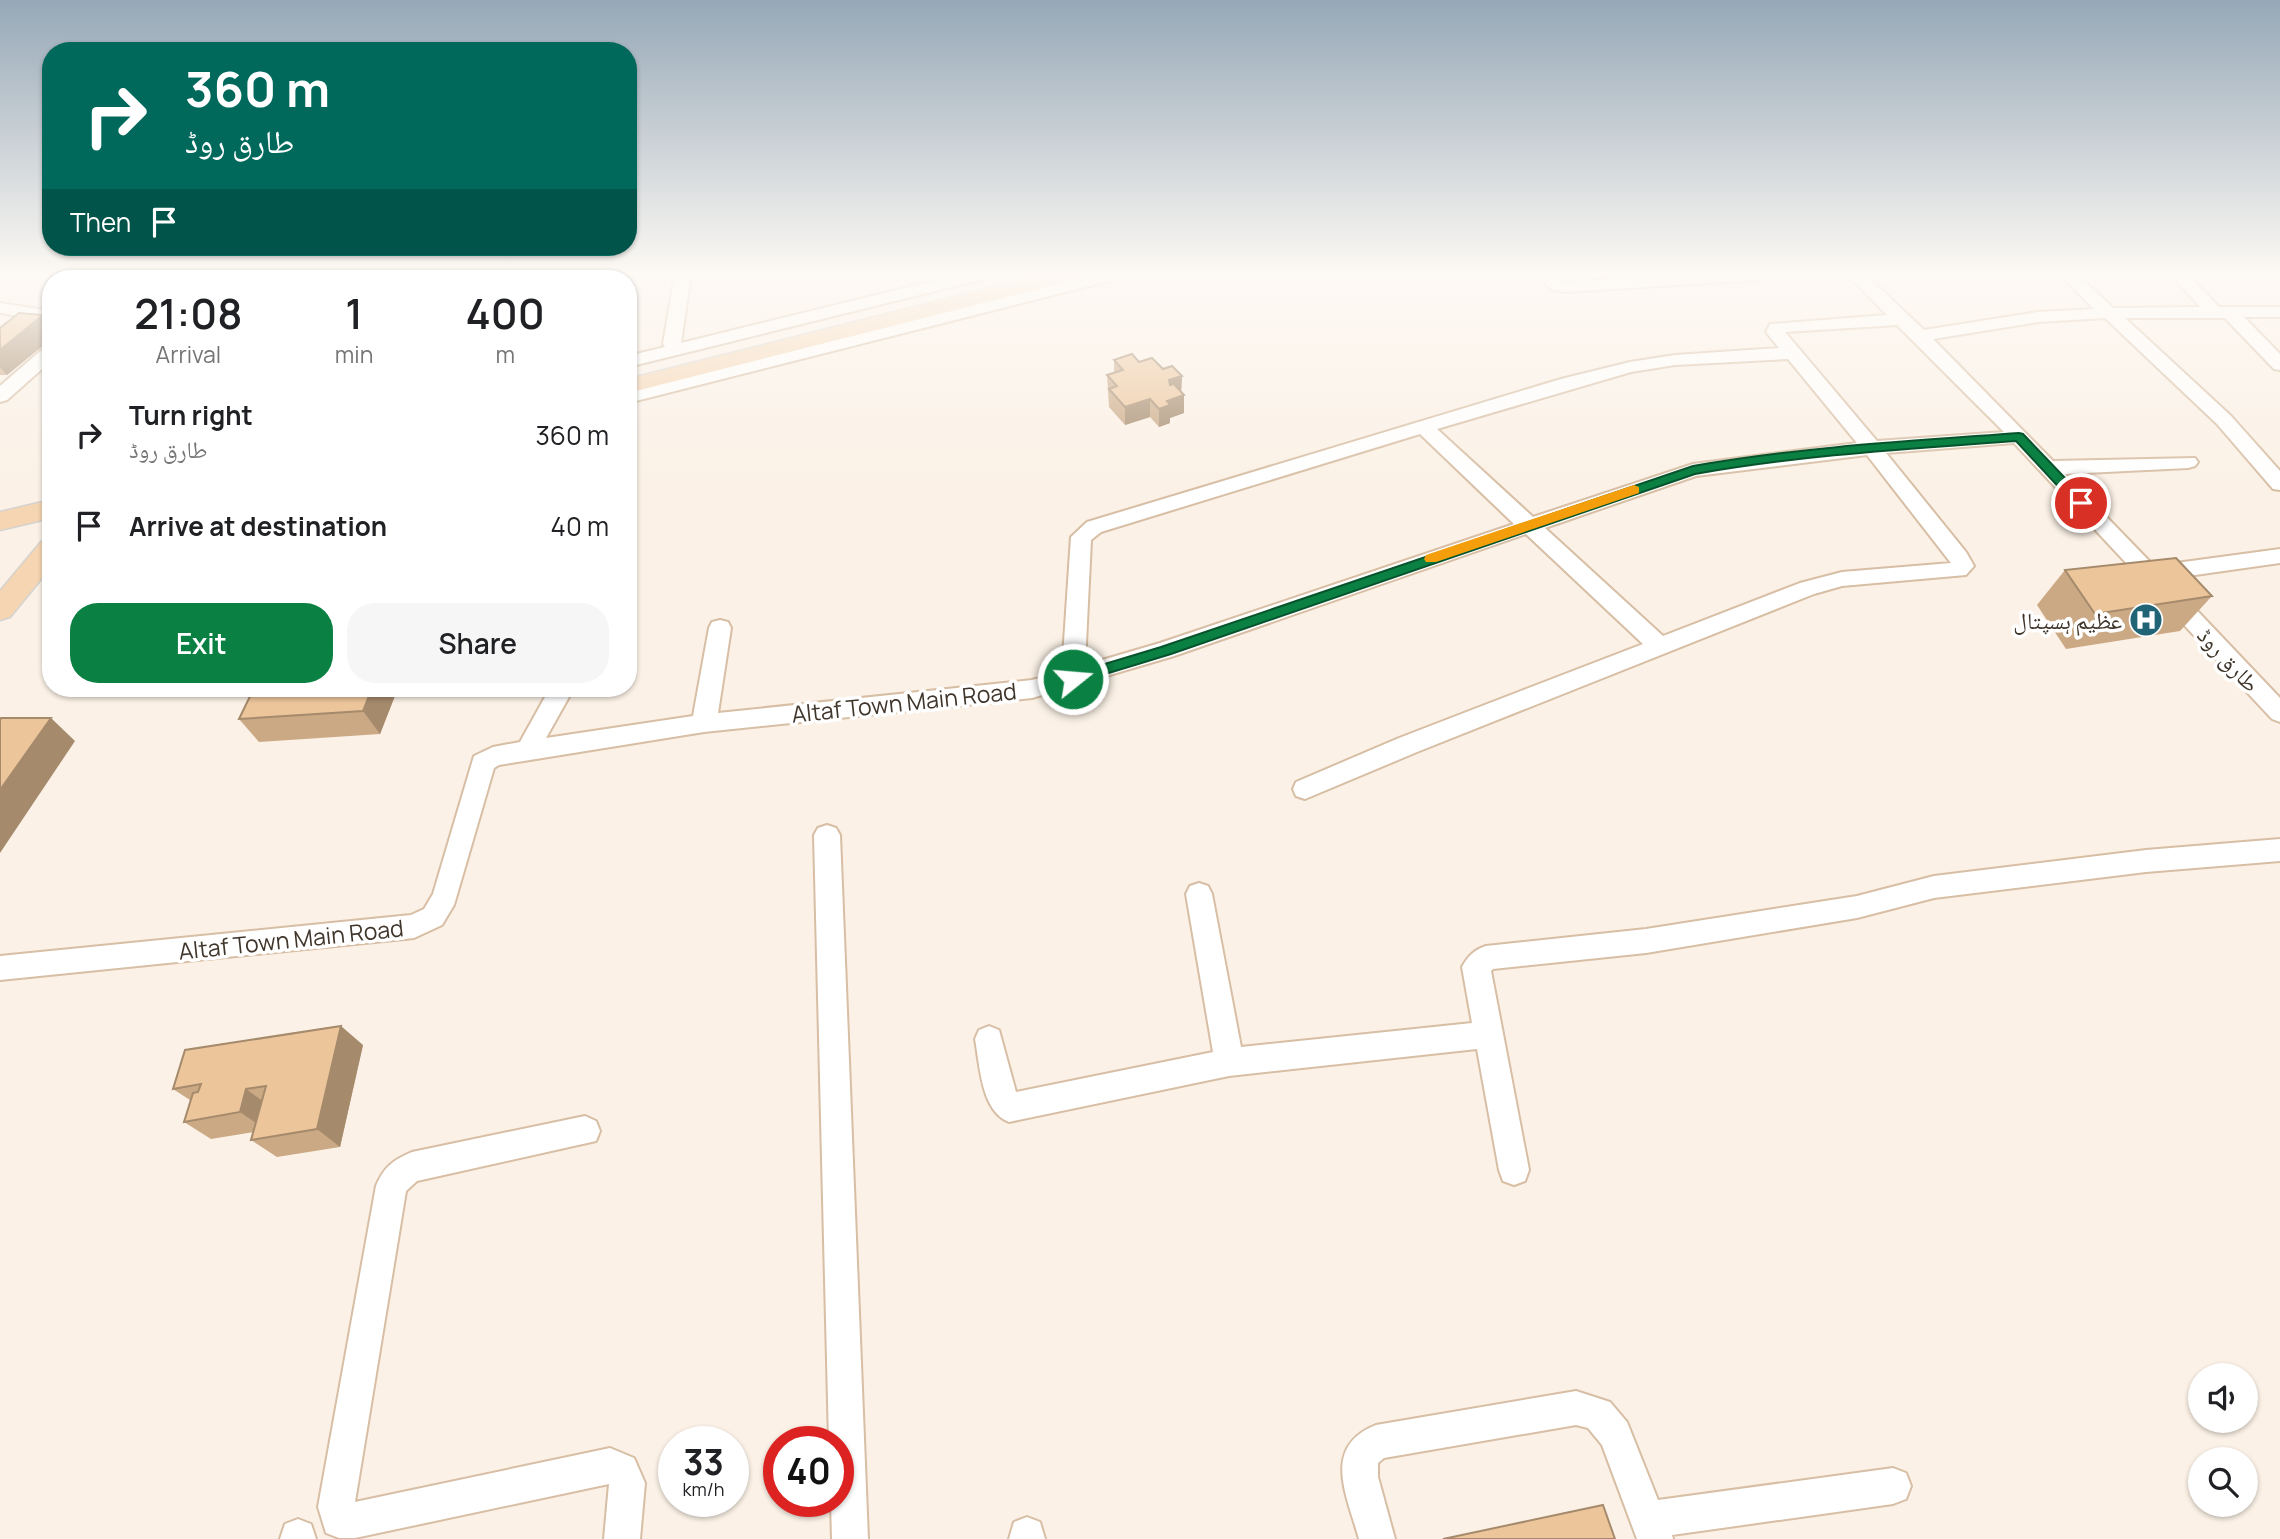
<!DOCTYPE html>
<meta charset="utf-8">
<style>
:root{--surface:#fff;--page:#f6f6f6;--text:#202124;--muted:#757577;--accent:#0b8043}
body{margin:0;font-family:Manrope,"Noto Naskh Arabic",sans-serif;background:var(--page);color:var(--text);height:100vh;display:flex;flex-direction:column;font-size:26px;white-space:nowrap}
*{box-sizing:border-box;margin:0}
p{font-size:23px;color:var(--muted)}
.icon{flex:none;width:38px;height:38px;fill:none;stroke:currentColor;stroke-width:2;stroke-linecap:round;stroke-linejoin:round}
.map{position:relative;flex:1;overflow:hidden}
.side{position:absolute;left:42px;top:270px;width:595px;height:427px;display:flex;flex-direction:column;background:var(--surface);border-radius:28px;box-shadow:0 2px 5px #0004}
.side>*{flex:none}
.hud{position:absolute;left:42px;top:42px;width:595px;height:214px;border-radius:28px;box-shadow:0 2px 5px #0004;background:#00695c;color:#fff;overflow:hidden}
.fabs{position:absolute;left:2188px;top:1363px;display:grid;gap:14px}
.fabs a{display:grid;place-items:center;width:70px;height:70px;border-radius:50%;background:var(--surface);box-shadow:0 2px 5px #0004;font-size:35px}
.speed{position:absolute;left:658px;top:1426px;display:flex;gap:14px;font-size:35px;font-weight:700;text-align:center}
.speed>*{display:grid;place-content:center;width:91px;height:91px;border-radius:50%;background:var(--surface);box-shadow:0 2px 5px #0004;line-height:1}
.speed small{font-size:18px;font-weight:400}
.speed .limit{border:10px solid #d22;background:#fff;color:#111}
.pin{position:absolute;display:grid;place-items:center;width:60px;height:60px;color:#fff;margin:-30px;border:4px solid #fff;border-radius:50%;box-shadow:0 2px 7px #0007}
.me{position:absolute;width:77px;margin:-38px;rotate:73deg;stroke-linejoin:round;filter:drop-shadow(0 0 5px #0008)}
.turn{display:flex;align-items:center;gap:24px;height:147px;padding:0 28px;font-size:32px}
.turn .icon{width:91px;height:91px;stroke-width:2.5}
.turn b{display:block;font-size:49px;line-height:60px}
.then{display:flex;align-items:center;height:66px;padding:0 28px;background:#0003;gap:14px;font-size:26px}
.eta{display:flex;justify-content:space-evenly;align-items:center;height:119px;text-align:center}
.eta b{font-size:42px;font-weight:600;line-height:49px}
.cta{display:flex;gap:14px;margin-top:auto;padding:14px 28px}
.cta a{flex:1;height:80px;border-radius:28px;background:var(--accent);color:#fff;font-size:28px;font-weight:600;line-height:80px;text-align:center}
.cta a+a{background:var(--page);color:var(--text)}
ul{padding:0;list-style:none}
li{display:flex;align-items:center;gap:21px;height:91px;padding:0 28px}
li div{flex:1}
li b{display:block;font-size:26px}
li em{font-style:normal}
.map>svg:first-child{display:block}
</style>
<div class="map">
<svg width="2280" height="1539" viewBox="0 0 2280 1539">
<rect width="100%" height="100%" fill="#fbf1e6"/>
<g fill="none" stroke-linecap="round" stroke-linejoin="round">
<defs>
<g id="minor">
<polygon points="0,274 11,274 0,281"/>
<polygon points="124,274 141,274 138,278 121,278"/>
<polygon points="675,274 691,274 681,343 962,274 990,274 988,278 628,367 628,356 665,347 663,344"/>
<polygon points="1095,274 1123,274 1121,278 628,403 628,391"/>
<polygon points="1538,274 1555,274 1565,282 1692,274 1779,274 1771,279 1565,292 1550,289"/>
<path d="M 1847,274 L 1865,274 L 1924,330 L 2038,312 L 2094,309 L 2059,274 L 2077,274 L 2113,308 L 2200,307 L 2170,274 L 2187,274 L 2219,307 L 2280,307 L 2280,317 L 2244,317 L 2280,354 L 2280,370 L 2274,369 L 2225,318 L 2125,318 L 2231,416 L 2280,471 L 2280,490 L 2273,489 L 2217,424 L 2105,318 L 2038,322 L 1933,339 L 2053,461 L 2195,458 L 2198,462 L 2195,466 L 2188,468 L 2065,474 L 2154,566 L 2280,549 L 2280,563 L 2167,579 L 2280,698 L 2280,722 L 2272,719 L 2014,443 L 1886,453 L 1966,552 L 1974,566 L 1966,575 L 1842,586 L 1814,594 L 1417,752 L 1305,799 L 1296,796 L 1293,789 L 1296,782 L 1399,738 L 1643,644 L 1526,534 L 1174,656 L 1032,698 L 704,732 L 499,765 L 494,768 L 454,905 L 442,925 L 414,938 L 0,980 L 0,956 L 411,915 L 424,909 L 433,894 L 474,756 L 493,747 L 520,742 L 550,688 L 574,688 L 546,738 L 693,716 L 709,628 L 712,622 L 720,620 L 728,622 L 731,628 L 718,713 L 1032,680 L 1062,672 L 1071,537 L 1087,522 L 1561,379 L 1630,362 L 1675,355 L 1779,348 L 1766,332 L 1770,324 L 1887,315 ZM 1897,325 L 2004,432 L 1877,441 L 1785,332 ZM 1788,359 L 1857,443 L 1693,464 L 1533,517 L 1437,429 L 1631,372 L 1675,365 ZM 1420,434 L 1514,524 L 1160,643 L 1085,665 L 1091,540 L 1101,532 ZM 1867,455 L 1951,563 L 1842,572 L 1800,583 L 1663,636 L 1545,528 L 1696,476 Z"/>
<polygon points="0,303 51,311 51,321 0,313"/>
<polygon points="51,346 51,361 7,400 0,402 0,386 45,347"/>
<polygon points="827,825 836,828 840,835 868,1539 832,1539 831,1502 838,1502 838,1442 829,1442 814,835 818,828"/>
<path d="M 2280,839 L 2280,861 L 2146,872 L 1934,898 L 1857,918 L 1646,953 L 1493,969 L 1491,971 L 1529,1170 L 1525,1181 L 1514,1185 L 1503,1181 L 1499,1170 L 1477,1049 L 1229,1076 L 1009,1122 C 981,1111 980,1066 975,1039 L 979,1030 L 989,1026 L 999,1030 L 1016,1092 L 1213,1052 L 1186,894 L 1190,886 L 1199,883 L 1208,886 L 1212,894 L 1241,1047 L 1472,1023 L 1462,967 C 1468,956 1474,950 1486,946 L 1646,929 L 1857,896 L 1934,876 L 2146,850 Z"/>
<path d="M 585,1116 L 596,1121 L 600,1131 L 596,1141 L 417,1181 L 406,1191 L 355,1502 L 610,1448 L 634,1458 L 645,1483 L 640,1539 L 604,1539 L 609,1484 L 355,1538 L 339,1538 L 326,1533 L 318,1507 L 376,1186 C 384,1167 393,1160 412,1152 Z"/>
<path d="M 1576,1391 L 1610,1402 L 1627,1422 L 1658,1500 L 1893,1468 L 1906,1473 L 1911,1486 L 1906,1499 L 1893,1504 L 1672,1535 L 1673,1539 L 1637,1539 L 1602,1445 L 1588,1428 L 1576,1425 L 1384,1458 L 1378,1463 L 1378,1477 L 1395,1539 L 1359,1539 C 1347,1495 1321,1447 1376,1425 Z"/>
<polygon points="1027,1517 1040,1522 1045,1539 1009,1539 1014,1522"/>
<polygon points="298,1519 311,1524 316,1539 280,1539 285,1524"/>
</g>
<g id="major">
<polygon points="1044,274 1081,274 1078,279 628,393 628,379"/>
<polygon points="51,500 51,518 0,530 0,512"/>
<polygon points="51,540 51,567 10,617 0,620 0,591 41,542"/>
</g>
</defs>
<!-- minor casing -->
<use href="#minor" stroke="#d7bea4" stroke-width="4"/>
<!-- major casing -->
<use href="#major" stroke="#d5d3d0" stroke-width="3"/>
<!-- minor -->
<use href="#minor" fill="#fff" fill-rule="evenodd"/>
<!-- major -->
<use href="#major" fill="#f5d5b2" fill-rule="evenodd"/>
</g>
<!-- wall -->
<g fill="#cba985">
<polygon points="48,274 105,274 100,278 51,278"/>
<polygon points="51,313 51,324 45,318"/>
<polygon points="51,325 51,339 7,375 0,375 0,328"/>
<polygon points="1114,360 1139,362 1163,369 1182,376 1181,392 1184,395 1184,413 1170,418 1170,423 1159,427 1150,417 1125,425 1109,407 1107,375 1114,373"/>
<polygon points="2065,570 2212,596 2180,631 2066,649 2037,605"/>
<polygon points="254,688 398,688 380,734 259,742 239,719"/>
<polygon points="363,1045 340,1147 277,1157 251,1140 254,1132 211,1139 184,1122 190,1100 173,1089"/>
</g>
<!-- shaded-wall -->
<g fill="#a58a6c">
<polygon points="84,274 105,274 100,278 86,278 83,275"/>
<polygon points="43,315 51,325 51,339 7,375 0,367 0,350"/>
<polygon points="1182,376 1181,395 1169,398 1169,380"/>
<polygon points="1184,395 1184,413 1170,418 1170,423 1159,427 1159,409 1167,401"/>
<polygon points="1150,399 1150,417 1125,425 1125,407"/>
<polygon points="372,688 398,688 380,734 363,711"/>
<polygon points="51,718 75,741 0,853 0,790"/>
<polygon points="341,1026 363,1045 340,1147 317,1129"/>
<polygon points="246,1089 271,1107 266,1130 240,1112"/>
</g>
<!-- building -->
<g fill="#ecc59b" stroke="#a58a6c" stroke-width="2">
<polygon points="551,274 555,274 556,278 531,278"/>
<polygon points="19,313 43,315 0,350 0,328"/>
<polygon points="51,313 51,318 45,318"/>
<polygon points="1132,354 1139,362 1152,358 1163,369 1172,366 1182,376 1169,380 1170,385 1174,384 1184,395 1167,401 1170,405 1159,409 1150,399 1125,407 1109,389 1117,386 1107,375 1123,370 1114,360"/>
<polygon points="2176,558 2212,596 2095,614 2065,570"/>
<polygon points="254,688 372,688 363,711 239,719"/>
<polygon points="1,718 51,718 0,790 0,720"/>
<polygon points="341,1026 317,1129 251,1140 266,1086 246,1089 240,1112 184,1122 193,1093 198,1092 201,1084 173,1089 185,1050"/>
<polygon points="1603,1505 1615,1539 1443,1539"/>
</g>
<!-- sky -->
<linearGradient id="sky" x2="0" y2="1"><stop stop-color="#96a8b7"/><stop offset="0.56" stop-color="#fdf9f4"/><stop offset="1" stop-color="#fdf9f4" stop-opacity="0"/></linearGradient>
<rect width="2280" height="489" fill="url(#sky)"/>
<!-- route -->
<path fill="#0b8043" stroke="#07532c" stroke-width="2" d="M 2019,433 L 2023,434 L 2086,500 L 2086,507 L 2077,507 L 2016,441 C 1908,449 1801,455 1695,474 L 1171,654 L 1073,684 L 1066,679 L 1068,675 L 1161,647 L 1693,466 C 1801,447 1910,441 2019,433 Z"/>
<!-- slow -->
<polygon fill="#f59e0b" points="1634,485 1639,487 1639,493 1436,562 1426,562 1424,559 1426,555"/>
<!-- icons -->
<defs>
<symbol id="hospital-disc" viewBox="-11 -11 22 22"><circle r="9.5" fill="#206476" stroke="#fff"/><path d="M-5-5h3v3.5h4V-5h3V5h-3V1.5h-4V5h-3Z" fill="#fff"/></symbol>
</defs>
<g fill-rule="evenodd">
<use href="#hospital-disc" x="2127" y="601" width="38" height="38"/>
</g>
<g text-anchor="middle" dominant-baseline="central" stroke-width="7" stroke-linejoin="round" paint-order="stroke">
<!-- poi labels -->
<g font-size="23" fill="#3f352b" stroke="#fff" text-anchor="end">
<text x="2122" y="620">عظیم ہسپتال</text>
</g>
<!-- street labels -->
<g font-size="23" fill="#3f352b" stroke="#fff">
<text transform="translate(2229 659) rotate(47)">طارق روڈ</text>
<text transform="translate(904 702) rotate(-6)">Altaf Town Main Road</text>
<text transform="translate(291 939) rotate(-6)">Altaf Town Main Road</text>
</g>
</g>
</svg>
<div class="fabs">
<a><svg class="icon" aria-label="sound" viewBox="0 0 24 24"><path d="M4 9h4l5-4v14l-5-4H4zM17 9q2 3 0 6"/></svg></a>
<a><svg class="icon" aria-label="search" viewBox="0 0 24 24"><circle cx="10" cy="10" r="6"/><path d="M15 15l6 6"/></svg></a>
</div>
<div class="speed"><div>33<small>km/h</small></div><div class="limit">40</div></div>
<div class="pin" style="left:2081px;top:503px;background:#d93025"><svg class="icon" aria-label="arrive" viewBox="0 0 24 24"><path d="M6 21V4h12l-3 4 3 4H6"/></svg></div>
<svg class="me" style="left:1073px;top:679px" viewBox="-20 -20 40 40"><circle r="17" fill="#0b8043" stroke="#fff" stroke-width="3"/><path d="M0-11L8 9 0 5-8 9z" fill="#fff"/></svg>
<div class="hud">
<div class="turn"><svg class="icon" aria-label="right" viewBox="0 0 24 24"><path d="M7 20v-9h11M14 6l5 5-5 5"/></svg><div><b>360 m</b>طارق روڈ</div></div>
<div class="then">Then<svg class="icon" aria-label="arrive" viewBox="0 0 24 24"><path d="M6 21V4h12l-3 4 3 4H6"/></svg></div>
</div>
<section class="side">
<div class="eta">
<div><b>21:08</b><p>Arrival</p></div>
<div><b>1</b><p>min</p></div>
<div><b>400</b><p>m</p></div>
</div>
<ul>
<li><svg class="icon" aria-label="right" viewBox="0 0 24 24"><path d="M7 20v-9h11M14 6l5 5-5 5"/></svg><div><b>Turn right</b><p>طارق روڈ</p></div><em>360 m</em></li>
<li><svg class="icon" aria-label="arrive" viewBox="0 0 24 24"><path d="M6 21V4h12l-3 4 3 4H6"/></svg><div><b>Arrive at destination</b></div><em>40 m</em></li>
</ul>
<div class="cta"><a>Exit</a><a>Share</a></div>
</section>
</div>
